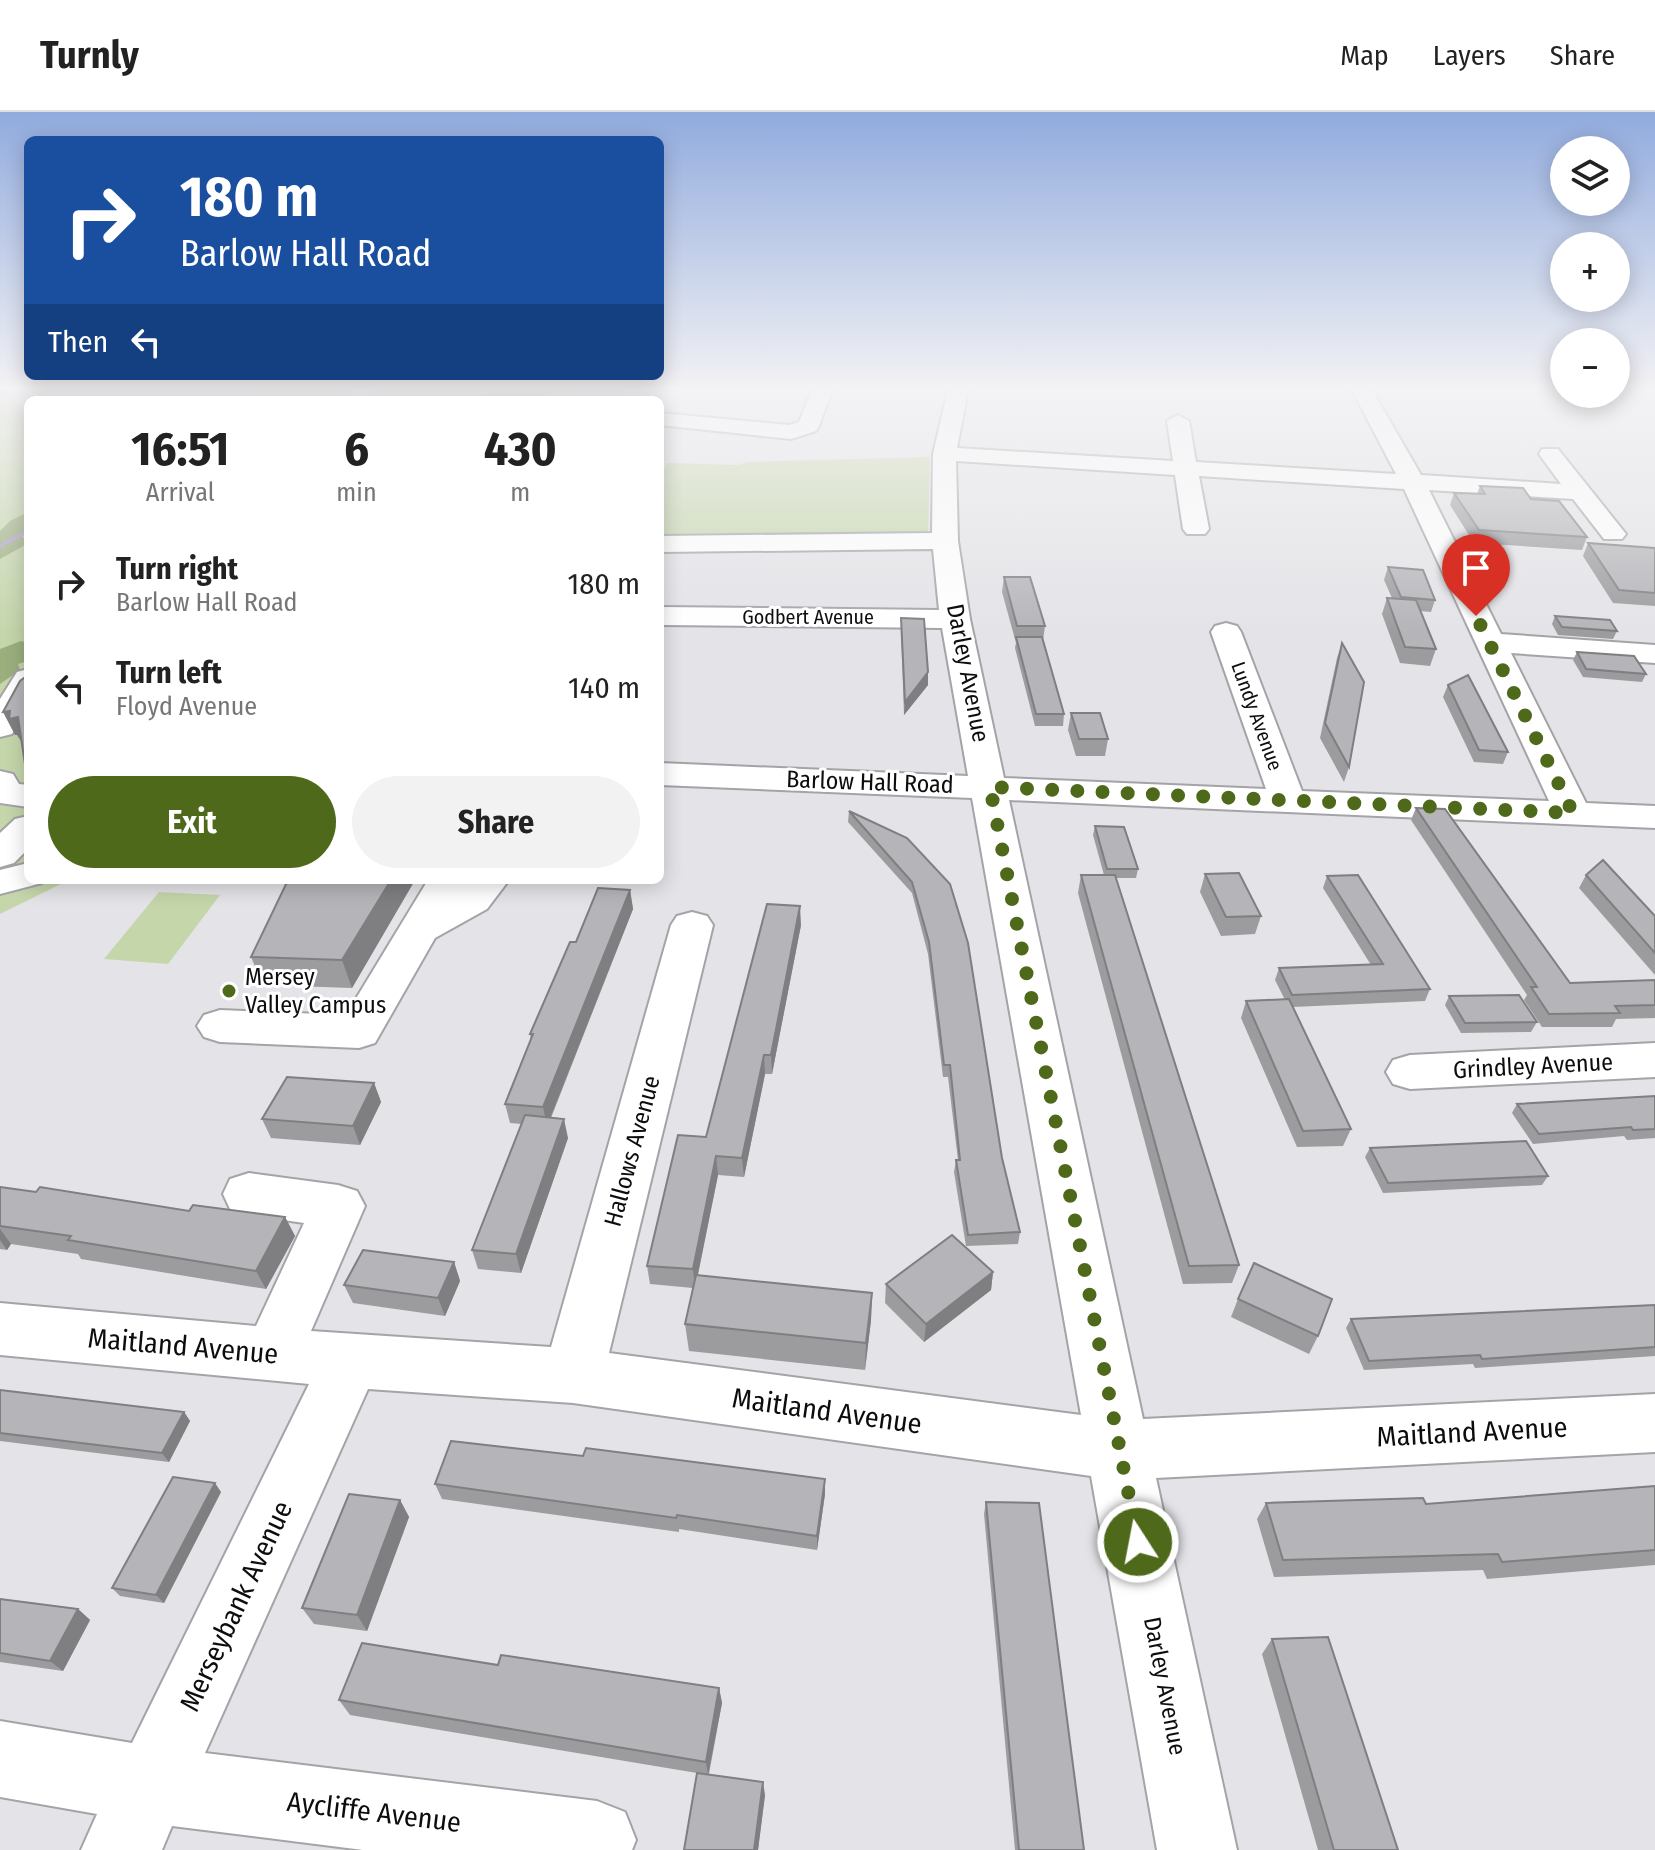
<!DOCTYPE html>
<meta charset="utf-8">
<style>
:root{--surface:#fff;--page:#f2f2f2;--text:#222;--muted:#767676;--line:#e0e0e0;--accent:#4f691a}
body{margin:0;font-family:"Fira Sans Condensed",sans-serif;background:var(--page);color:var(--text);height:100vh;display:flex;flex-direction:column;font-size:30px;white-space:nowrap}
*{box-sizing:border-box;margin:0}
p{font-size:26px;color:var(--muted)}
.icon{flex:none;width:44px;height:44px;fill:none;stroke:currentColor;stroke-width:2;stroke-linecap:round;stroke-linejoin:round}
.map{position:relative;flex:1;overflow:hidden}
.sheet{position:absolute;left:24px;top:284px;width:640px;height:488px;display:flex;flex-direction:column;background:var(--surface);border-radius:12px;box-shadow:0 4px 20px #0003}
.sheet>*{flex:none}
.top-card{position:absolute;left:24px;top:24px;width:640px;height:244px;border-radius:12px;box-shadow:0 4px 20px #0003;background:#1a4fa0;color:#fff;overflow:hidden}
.controls{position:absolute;left:1550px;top:24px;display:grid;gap:16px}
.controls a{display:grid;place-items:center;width:80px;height:80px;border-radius:50%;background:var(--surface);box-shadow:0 4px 20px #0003;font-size:40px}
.pin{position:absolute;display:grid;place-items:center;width:68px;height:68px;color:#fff;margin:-82px -34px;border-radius:50% 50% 50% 0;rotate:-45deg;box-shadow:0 0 8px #0007}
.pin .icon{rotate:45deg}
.me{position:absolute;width:88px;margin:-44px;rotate:349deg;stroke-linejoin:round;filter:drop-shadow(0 0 6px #0008)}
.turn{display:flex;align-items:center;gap:28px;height:168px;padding:0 24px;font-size:36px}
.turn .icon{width:104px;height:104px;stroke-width:2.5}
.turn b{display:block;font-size:56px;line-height:68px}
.then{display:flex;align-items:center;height:76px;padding:0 24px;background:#0003;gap:16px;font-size:30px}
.eta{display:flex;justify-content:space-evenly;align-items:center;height:136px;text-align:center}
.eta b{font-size:48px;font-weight:700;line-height:56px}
.action{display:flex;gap:16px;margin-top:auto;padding:16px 24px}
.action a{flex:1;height:92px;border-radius:48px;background:var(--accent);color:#fff;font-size:32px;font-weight:700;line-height:92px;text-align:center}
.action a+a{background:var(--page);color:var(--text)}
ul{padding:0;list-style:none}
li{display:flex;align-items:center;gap:24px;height:104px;padding:0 24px}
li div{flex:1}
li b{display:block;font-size:30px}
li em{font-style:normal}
header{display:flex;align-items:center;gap:48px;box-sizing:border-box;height:112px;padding:0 40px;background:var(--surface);border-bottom:2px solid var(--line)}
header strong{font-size:38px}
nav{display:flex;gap:44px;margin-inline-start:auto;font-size:28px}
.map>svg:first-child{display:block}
</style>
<header>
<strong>Turnly</strong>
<nav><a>Map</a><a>Layers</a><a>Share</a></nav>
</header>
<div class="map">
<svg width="1655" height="1738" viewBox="0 0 1655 1738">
<rect width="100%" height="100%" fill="#e4e3e7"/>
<!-- green -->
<g fill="#c5d6ab">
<polygon points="0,278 626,278 606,288 28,288 28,768 69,768 0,802"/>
<polygon points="930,345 928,427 660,429 660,368 667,351 737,353 748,350"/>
<polygon points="159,780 220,783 168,852 104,847"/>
</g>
<!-- forest -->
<g fill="#9baf7d">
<polygon points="499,278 577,278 568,282 551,281 532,288 471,288"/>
<polygon points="28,400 28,420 22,423 27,432 0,447 0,419 10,409"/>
<polygon points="21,529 28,531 28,549 18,552 20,558 0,572 0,537"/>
</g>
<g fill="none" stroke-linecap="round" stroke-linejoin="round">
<!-- stream -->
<g fill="#af9dcf" fill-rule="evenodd">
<polygon points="250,278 254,278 246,288 242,288"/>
<polygon points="28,417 28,421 0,436 0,432"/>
</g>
<defs>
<g id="minor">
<polygon points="351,278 371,278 369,288 349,288"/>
<polygon points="812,278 832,278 819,314 816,319 791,327 660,313 660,301 789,313 799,310"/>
<path d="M 948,278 L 968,278 L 957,336 L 1173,349 L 1167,309 L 1178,303 L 1189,309 L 1196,350 L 1396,362 L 1352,278 L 1372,278 L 1421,363 L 1561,372 L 1539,342 L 1542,337 L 1558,337 L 1626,422 L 1622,427 L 1604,427 L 1573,387 L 1429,378 L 1501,522 L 1655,533 L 1655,551 L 1511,541 L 1586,691 L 1655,694 L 1655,716 L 1009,688 L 1143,1307 L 1655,1282 L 1655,1340 L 1156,1366 L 1237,1738 L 1157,1738 L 1091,1364 L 573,1291 L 368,1277 L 205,1641 L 597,1689 L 625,1700 L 636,1728 L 632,1738 L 363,1738 L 172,1714 L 162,1738 L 81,1738 L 97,1702 L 0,1685 L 0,1609 L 132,1631 L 309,1272 L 0,1243 L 0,1191 L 256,1214 L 304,1111 L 249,1103 L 230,1097 L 223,1082 L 230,1067 L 249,1061 L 338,1073 L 357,1079 L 365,1094 L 311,1219 L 551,1235 L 671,813 L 677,804 L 692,800 L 707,804 L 713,813 L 609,1241 L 1081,1303 L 972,686 L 660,673 L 660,651 L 968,664 L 942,516 L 660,513 L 660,495 L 939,498 L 933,437 L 660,440 L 660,424 L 932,421 L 933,342 ZM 956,349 L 1175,363 L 1183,417 L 1187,422 L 1205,422 L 1209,417 L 1199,364 L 1404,377 L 1549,689 L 1302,679 L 1241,520 L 1237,514 L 1226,511 L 1215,514 L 1211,520 L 1266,677 L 1004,666 L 970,507 L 958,429 Z"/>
<polygon points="28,557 28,595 12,622 0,625 0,587 17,560"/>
<polygon points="0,659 13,662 19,672 28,673 28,695 0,691"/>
<polygon points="28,704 28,737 14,751 0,755 0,721 15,707"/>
<polygon points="28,751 28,768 44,768 42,771 0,782 0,758"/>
<polygon points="428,768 509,768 487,797 435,826 375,931 359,936 220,930 204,925 197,914 204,903 220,898 346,903"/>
<polygon points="1655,931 1655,965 1410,977 1393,972 1386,960 1393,948 1410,943"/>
</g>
</defs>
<!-- minor casing -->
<use href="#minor" stroke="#a4a3a7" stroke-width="4"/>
<!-- minor -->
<use href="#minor" fill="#fff" fill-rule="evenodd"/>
</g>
<!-- wall -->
<g fill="#9c9b9e">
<polygon points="1480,374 1531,387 1587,425 1582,438 1474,431 1450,393 1454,381 1477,382"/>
<polygon points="1588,431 1655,436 1655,494 1613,491 1583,444"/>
<polygon points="1388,455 1435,488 1431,500 1420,499 1436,537 1430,554 1400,551 1382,502 1387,486 1392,486 1384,468"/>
<polygon points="1004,465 1045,514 1043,528 1064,602 1063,614 1035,614 1015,536 1016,531 1002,480"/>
<polygon points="1555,504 1617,519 1613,527 1558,523 1552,512"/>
<polygon points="901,506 928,573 904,603 901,519"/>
<polygon points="1342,531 1349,655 1344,670 1320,626 1337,546"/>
<polygon points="1577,540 1646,562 1642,570 1583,565 1573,548"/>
<polygon points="1448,573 1508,640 1503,652 1474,650 1443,585"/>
<polygon points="1071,601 1108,627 1105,644 1076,644 1068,618"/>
<polygon points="1416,696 1570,871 1655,868 1655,906 1616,907 1612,915 1542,915 1524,888 1527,883 1411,708"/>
<polygon points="849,699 907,726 1002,1046 1020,1120 1018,1132 966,1134 954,1060 956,1048 958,1048 948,965 943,965 928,842 912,781 848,710"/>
<polygon points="1095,714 1138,757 1136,766 1116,766 1239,1153 1232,1171 1183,1172 1078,781 1081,763 1104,763 1093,723"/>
<polygon points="1205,762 1261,804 1255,822 1221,824 1200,780"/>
<polygon points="1586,763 1655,804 1655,863 1579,776"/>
<polygon points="1327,764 1430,877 1425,889 1293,895 1351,1017 1343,1034 1297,1035 1241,906 1246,889 1285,888 1275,868 1279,856 1371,853 1323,776"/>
<polygon points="288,768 415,768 352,876 263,873 251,845"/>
<polygon points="630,778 633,797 551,1006 568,1026 521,1161 478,1157 472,1138 522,1012 510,1011 505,992 531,928 530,922 576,830"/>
<polygon points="801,813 772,962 765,962 744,1065 718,1063 698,1163 872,1181 871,1208 865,1258 689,1239 685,1212 693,1176 650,1172 647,1154 706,1025"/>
<polygon points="1449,884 1537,910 1531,920 1461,921 1445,893"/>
<polygon points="374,971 381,990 360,1033 271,1026 262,1007"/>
<polygon points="1655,984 1655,1026 1627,1028 1624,1024 1533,1032 1512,1001 1517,992"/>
<polygon points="1370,1036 1548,1064 1542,1073 1383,1081 1365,1045"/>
<polygon points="0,1075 189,1099 285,1105 295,1124 266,1177 81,1147 78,1142 11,1132 7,1138 0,1137"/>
<polygon points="454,1150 460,1169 445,1204 353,1191 344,1173"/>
<polygon points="993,1160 991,1178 924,1230 885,1191 886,1172"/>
<polygon points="1238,1187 1318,1224 1309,1242 1231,1205"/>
<polygon points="1655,1193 1655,1244 1475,1256 1473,1252 1364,1258 1346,1216 1351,1207"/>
<polygon points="0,1278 184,1300 190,1309 169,1350 0,1329"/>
<polygon points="583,1344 825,1367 825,1382 817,1438 679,1417 679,1420 442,1387 435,1372"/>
<polygon points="1655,1374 1655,1453 1487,1467 1483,1458 1274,1465 1257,1407 1266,1391 1426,1392"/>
<polygon points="221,1380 164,1491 120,1484 112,1476"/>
<polygon points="400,1388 409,1405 367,1519 314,1512 302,1496"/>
<polygon points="986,1390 1084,1738 1015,1738 984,1402"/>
<polygon points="0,1487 78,1497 90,1508 63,1559 0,1550"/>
<polygon points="1272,1527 1398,1738 1318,1738 1262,1542"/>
<polygon points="498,1553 719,1576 722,1591 709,1662 765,1683 758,1738 684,1738 697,1661 350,1603 339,1588"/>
</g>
<!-- shaded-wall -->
<g fill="#7f7e81">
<polygon points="928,560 928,573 904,603 905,590"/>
<polygon points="10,599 18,605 28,628 21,629 17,623 15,623 3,600"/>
<polygon points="391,768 415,768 352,876 342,848"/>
<polygon points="630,778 633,797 547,1014 543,995"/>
<polygon points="800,794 801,813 772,962 771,943"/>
<polygon points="764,943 765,962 744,1065 742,1046"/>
<polygon points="374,971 381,990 360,1033 353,1014"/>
<polygon points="564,1007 568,1026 521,1161 516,1142"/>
<polygon points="716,1044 718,1063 695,1176 693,1157"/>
<polygon points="285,1105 295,1124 266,1177 256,1159"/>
<polygon points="0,1117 11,1132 7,1138 0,1128"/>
<polygon points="454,1150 460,1169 445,1204 438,1186"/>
<polygon points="993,1160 991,1178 924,1230 926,1212"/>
<polygon points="872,1181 871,1208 865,1258 866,1231"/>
<polygon points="184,1300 190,1309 169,1350 162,1341"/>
<polygon points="825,1367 825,1382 817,1438 817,1424"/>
<polygon points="215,1371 221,1380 164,1491 156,1483"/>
<polygon points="400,1388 409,1405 367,1519 357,1503"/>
<polygon points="78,1497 90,1508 63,1559 50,1549"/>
<polygon points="719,1576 722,1591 708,1663 706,1650"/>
<polygon points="763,1670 765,1683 758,1738 754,1738"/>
</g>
<!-- building -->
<g fill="#b5b4b8" stroke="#7f7e81" stroke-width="2">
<polygon points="1480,374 1523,376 1531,387 1559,389 1587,425 1479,418 1454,381 1485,382"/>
<polygon points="1588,431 1655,436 1655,481 1619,478"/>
<polygon points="1388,455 1423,458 1435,488 1401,485"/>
<polygon points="1004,465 1030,465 1045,514 1017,514"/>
<polygon points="1387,486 1416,488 1436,537 1405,535"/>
<polygon points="1555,504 1610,508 1617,519 1562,515"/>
<polygon points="901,506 924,507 928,560 905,590"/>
<polygon points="1016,525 1042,525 1064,602 1036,602"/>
<polygon points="1342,531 1364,570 1349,655 1325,611"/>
<polygon points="1577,540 1634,544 1646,562 1586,557"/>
<polygon points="28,563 28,656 26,659 18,605 9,607 10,599 3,600 20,569"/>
<polygon points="1468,563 1508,640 1479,638 1448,573"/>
<polygon points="1071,601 1100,601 1108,627 1079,627"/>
<polygon points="1416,696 1445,697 1570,871 1655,868 1655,893 1615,894 1620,901 1549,902 1531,875 1537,875"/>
<polygon points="849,699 907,726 950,772 968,831 1002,1046 1020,1120 968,1123 956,1048 960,1048 950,953 944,953 929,830 912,770"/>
<polygon points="1095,714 1124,715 1138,757 1107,757"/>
<polygon points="1603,748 1655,804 1655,841 1586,763"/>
<polygon points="1239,761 1261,804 1226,805 1205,762"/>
<polygon points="1081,763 1115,763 1239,1153 1189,1154"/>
<polygon points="1358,763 1430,877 1292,883 1279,856 1383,852 1327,764"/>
<polygon points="288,768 391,768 342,848 251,845"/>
<polygon points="598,776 630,778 543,995 505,992 533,922 530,922 570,830 576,830"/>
<polygon points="767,792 800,794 771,943 764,943 742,1046 716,1044 693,1157 647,1154 678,1023 706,1025"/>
<polygon points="1519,883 1537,910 1465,911 1449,884"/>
<polygon points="1289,887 1351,1017 1303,1019 1246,889"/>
<polygon points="287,965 374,971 353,1014 262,1007"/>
<polygon points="1655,984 1655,1017 1633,1018 1631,1015 1539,1022 1517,992"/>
<polygon points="525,1003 564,1007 516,1142 472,1138"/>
<polygon points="1526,1029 1548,1064 1388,1071 1370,1036"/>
<polygon points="0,1075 36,1080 40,1075 189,1099 193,1093 285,1105 256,1159 68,1128 71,1124 0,1114"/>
<polygon points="952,1123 993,1160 926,1212 886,1172"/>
<polygon points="363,1138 454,1150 438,1186 344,1173"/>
<polygon points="1254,1151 1332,1187 1318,1224 1238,1187"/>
<polygon points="696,1163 872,1181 866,1231 685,1212"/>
<polygon points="1655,1193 1655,1235 1482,1247 1480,1243 1369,1249 1351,1207"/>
<polygon points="0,1278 184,1300 162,1341 0,1321"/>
<polygon points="451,1329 583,1344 586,1336 825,1367 817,1424 677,1403 676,1406 435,1372"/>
<polygon points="173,1365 215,1371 156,1483 112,1476"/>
<polygon points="1655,1374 1655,1438 1502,1450 1498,1442 1283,1448 1266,1391 1423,1386 1426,1392"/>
<polygon points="349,1382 400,1388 357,1503 302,1496"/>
<polygon points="986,1390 1039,1391 1084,1738 1019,1738"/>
<polygon points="0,1487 78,1497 50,1549 0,1541"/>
<polygon points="1328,1525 1398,1738 1334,1738 1272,1527"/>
<polygon points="362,1531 498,1553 501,1543 719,1576 706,1650 339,1588"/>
<polygon points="697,1661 763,1670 754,1738 684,1738"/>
</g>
<!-- sky -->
<linearGradient id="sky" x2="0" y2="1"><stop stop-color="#91abde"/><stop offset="0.53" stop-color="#f3f2f4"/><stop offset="1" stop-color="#f3f2f4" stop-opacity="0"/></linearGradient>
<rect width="1655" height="521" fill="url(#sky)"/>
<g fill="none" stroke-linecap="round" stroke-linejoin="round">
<!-- route -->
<polyline stroke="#4f691a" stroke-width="14" stroke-dasharray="0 25.2" points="1138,1430 990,675 1573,701 1476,504"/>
</g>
<!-- markers -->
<circle fill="#4f691a" stroke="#fff" stroke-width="3" cx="229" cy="879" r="8"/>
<g text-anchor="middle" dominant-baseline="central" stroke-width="6" stroke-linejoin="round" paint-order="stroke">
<!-- far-street labels -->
<g font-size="20" fill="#0d0d0e" stroke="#fff">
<text x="808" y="505">Godbert Avenue</text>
<text transform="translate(1257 604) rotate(70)">Lundy Avenue</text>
</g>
<!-- street labels -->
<g font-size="24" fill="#0d0d0e" stroke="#fff">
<text transform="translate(968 561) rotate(79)">Darley Avenue</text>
<text transform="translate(870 670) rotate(2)">Barlow Hall Road</text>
<text transform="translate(1533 954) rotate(-3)">Grindley Avenue</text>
<text transform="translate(632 1039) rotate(-75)">Hallows Avenue</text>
<text transform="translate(1165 1574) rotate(79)">Darley Avenue</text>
</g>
<!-- poi labels -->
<g font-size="24" fill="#0d0d0e" stroke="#fff" text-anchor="start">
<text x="245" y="865">Mersey<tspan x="245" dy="28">Valley Campus</tspan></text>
</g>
<!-- near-street labels -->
<g font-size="28" fill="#0d0d0e" stroke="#fff">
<text transform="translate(183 1234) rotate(5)">Maitland Avenue</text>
<text transform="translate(827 1299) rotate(8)">Maitland Avenue</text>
<text transform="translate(1472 1320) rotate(-3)">Maitland Avenue</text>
<text transform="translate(236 1494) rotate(-65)">Merseybank Avenue</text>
<text transform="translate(374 1700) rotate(7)">Aycliffe Avenue</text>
</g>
</g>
</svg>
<div class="controls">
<a><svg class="icon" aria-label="layers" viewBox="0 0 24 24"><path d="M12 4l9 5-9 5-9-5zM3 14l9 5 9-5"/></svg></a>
<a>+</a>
<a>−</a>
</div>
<div class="pin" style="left:1476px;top:504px;background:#d93025"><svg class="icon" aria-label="arrive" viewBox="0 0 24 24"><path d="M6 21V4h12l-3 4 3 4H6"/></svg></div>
<svg class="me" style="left:1138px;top:1430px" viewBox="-20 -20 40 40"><circle r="17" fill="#4f691a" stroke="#fff" stroke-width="3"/><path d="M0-11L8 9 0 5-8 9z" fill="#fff"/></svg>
<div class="top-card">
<div class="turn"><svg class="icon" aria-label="right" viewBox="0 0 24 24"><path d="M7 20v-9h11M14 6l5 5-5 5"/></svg><div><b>180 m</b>Barlow Hall Road</div></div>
<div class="then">Then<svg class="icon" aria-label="left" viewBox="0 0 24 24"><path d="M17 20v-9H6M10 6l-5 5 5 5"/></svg></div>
</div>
<section class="sheet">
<div class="eta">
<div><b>16:51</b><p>Arrival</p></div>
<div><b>6</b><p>min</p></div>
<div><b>430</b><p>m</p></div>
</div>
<ul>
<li><svg class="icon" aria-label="right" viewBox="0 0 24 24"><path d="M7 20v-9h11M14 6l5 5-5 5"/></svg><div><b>Turn right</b><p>Barlow Hall Road</p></div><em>180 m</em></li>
<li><svg class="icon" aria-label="left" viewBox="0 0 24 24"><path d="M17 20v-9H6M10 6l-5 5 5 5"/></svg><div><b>Turn left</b><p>Floyd Avenue</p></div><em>140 m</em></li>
</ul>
<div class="action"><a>Exit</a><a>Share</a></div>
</section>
</div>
